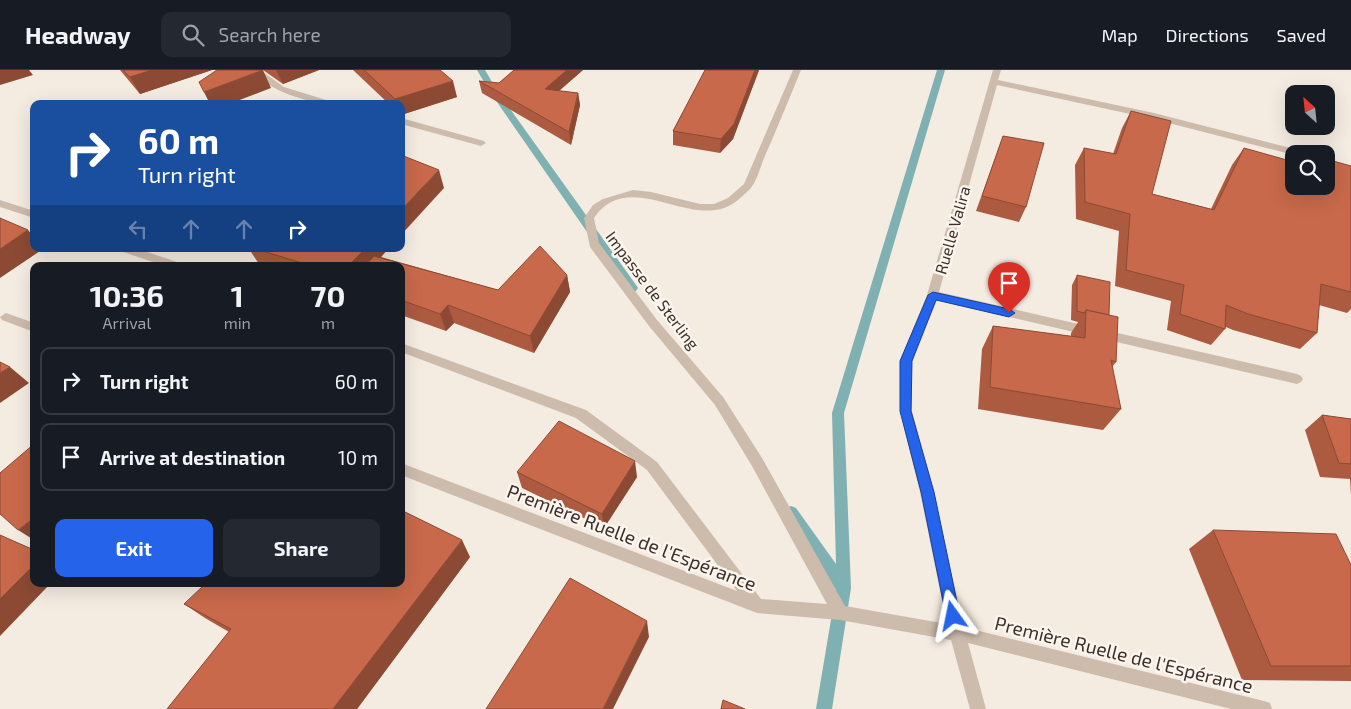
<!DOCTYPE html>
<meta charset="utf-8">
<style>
:root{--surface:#171b24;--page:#242831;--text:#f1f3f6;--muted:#9ea1a6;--line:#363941;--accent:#2563eb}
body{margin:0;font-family:"Exo 2",sans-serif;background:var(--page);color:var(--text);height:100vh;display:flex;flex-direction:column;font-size:19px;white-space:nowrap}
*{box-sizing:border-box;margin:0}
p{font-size:16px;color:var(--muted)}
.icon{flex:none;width:28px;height:28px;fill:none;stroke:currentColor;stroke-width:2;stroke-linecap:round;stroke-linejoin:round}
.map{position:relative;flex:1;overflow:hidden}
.panel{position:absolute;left:30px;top:192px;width:375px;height:325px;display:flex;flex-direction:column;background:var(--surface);border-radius:10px;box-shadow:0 5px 20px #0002}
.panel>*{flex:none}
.guide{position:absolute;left:30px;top:30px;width:375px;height:152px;border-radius:10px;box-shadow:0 5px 20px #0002;background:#1a4fa0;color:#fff;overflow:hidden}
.needle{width:32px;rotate:333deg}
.fabs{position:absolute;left:1285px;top:15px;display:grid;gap:10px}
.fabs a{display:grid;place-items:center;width:50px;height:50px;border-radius:10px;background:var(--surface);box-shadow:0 5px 20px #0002;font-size:25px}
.pin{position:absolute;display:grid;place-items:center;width:42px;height:42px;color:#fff;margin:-51px -21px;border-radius:50% 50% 50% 0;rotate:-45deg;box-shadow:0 0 5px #0007}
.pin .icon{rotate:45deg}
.me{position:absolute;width:55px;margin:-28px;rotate:348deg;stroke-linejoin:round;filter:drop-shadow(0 0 4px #0008)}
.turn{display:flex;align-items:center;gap:18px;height:105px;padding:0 25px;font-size:22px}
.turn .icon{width:65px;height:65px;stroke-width:2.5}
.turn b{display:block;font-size:35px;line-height:42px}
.lanes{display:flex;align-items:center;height:48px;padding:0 25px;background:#0003;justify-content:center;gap:25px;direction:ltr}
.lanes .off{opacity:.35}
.eta{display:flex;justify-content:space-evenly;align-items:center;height:85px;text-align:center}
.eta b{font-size:30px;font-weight:700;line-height:35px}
.action{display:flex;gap:10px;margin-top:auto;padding:10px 25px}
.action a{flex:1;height:58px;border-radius:10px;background:var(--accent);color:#fff;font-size:20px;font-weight:700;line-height:58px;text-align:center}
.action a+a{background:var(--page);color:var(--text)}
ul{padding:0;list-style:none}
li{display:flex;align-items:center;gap:15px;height:68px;margin:0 10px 8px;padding:0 15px;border:2px solid var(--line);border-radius:10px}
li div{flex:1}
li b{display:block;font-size:19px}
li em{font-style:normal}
header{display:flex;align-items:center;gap:30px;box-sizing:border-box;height:70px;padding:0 25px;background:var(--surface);border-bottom:1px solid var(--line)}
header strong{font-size:24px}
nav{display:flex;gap:28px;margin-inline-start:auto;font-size:18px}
.search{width:350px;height:45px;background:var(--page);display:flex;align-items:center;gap:12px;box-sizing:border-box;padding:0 18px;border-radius:10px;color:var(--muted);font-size:19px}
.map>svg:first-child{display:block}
</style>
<header>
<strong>Headway</strong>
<div class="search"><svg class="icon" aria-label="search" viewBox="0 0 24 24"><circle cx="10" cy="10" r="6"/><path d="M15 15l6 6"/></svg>Search here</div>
<nav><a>Map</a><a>Directions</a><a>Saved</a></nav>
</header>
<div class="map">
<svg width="1351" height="639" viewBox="0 0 1351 639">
<rect width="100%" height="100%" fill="#f4ebe1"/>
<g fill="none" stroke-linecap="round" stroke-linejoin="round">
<!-- stream -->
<g fill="#7fb0b2" fill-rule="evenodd">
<polygon points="477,0 485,0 498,22 636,215 638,218 636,221 628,221 490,22"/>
<polygon points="937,0 945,0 844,343 851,518 832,639 816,639 836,520 784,442 786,438 791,436 796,438 836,494 832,343"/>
</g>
<!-- minor -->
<g fill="#cdbbac" fill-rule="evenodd">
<path d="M 251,0 L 260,0 L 284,17 L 339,34 C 309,34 272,23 251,0 Z"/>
<path d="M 793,0 L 801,0 C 789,29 777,59 764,88 C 760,98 757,111 750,119 C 740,129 729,139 715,140 C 676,146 624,103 594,148 L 599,173 L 657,250 L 723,327 L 762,388 L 845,536 L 947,554 L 920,422 L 900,341 L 900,291 L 927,225 L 993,0 L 1001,0 L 998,10 L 1154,43 L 1306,82 L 1308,84 L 1294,85 L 1153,49 L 997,15 L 939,222 L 1297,304 L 1301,306 L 1303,309 L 1301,312 L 1297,314 L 937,230 L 912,291 L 912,341 L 934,422 L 963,557 L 1264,631 L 1270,633 L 1272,639 L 1231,639 L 968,573 L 986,639 L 970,639 L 951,570 L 840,550 L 757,543 L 401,405 L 401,393 L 737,521 L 647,400 L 576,348 L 401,282 L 401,273 L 586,340 L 657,392 L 761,529 L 827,534 L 752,396 L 715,335 L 649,256 L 590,177 L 584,148 L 593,135 L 603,129 L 633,120 L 651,122 L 700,134 L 714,134 L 728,128 L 744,114 Z"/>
<polygon points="401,48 484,71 486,73 481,76 401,54"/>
<polygon points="0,130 34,141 34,148 0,137"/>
<polygon points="122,179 138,179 180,193 181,196 165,196 123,182"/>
<polygon points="6,243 34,253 34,262 2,250 0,247"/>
</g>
</g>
<!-- wall -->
<g fill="#ac5a40">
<polygon points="120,0 212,0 140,24"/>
<polygon points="263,0 319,0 283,14"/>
<polygon points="353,0 440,0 457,27 401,45 401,34 389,34"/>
<polygon points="514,0 583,0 559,21 578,23 580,35 571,75 482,23 479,11 499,13"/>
<polygon points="705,0 759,0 733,69 720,83 673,75 673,61"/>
<polygon points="1131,41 1152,124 1211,139 1232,95 1244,78 1294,116 1351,96 1351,239 1347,243 1319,235 1317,263 1300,279 1233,260 1226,257 1225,259 1211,275 1167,260 1171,231 1115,216 1119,161 1076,149 1075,95 1084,78 1113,84 1122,58"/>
<polygon points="1003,66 1026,137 1019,152 976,141"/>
<polygon points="249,179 388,179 381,187 498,220 567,205 570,222 534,283 454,253 446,261 401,245 401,196 266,196 259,194"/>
<polygon points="1077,205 1109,245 1116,292 1112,297 1121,339 1103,360 978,339 982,279 993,256 1071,267 1071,263 1078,252 1071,250 1072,215"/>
<polygon points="1322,345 1351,349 1351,425 1350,409 1320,407 1305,360"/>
<polygon points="517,402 637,407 604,458 522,418"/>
<polygon points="1213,460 1351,495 1351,611 1242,610 1189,479"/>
<polygon points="470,487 357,639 167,639 229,562 205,548 184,534"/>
</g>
<!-- shaded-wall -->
<g fill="#8c4a34">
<polygon points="0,0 29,0 33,5 0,15"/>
<polygon points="152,0 212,0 140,24 130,7"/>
<polygon points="263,0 271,18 229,34 210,34 204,22"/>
<polygon points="276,0 319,0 283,14"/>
<polygon points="567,0 583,0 547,31 545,19"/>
<polygon points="755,0 759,0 733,69 720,83 721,69"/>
<polygon points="453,11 457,27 401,45 401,34 397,34 395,29"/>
<polygon points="578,23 580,35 571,75 569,62"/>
<polygon points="439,100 444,118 401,165 401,140"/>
<polygon points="28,160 34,167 34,179 43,179 0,208 0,179"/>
<polygon points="365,179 388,179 373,196 348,196"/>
<polygon points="567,205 570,222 534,283 530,266"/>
<polygon points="448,235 454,253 446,261 440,244"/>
<polygon points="10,297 29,313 0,333 0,303"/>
<polygon points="635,391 637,407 604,458 602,444"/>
<polygon points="34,448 34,470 18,460"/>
<polygon points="462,470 470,487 357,639 333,639"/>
<polygon points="34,495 34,514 50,514 0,566 0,529"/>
<polygon points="647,551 649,567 613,639 603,639"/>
</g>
<!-- building -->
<g fill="#c8694b" stroke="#8c4a34">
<polygon points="123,0 152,0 130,7"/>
<polygon points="217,0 263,0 204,22 199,12"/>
<polygon points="364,0 440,0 453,11 395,29"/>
<polygon points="514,0 567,0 545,19 578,23 569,62 479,11 499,13"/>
<polygon points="705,0 755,0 734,54 721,69 673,61"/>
<polygon points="1131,41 1171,51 1152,124 1214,140 1244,78 1294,92 1294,116 1326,116 1326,89 1351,96 1351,222 1321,214 1317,263 1248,244 1226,235 1225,259 1180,244 1184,215 1126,200 1130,144 1085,132 1084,78 1116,84"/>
<polygon points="1003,66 1044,73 1026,137 982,126"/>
<polygon points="401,85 439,100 401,140"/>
<polygon points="0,148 28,160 0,179"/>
<polygon points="540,176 567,205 530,266 448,235 440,244 401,230 401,196 365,196 374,186 498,220"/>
<polygon points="256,179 365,179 348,196 312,196"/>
<polygon points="1077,205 1110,212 1109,245 1086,240 1084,243 1077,241"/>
<polygon points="1086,240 1118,247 1116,292 1111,290 1121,339 990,317 993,256 1085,268"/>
<polygon points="0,292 10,297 0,303"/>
<polygon points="1322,345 1351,349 1351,394 1339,393"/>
<polygon points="559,351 635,391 602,444 517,402"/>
<polygon points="34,374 34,448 18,460 0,444 0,403"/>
<polygon points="401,440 462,470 333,639 167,639 231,559 184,534 203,516 200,514 401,514"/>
<polygon points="1213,460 1336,464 1351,495 1351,596 1271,596"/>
<polygon points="0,465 34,480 34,495 0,529"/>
<polygon points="570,508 647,551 603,639 486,639"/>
<polygon points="723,630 745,639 721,639"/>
</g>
<!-- route -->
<polygon fill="#2563eb" stroke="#184099" points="933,222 1009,239 1015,243 1009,247 936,230 912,291 911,341 934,422 960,546 958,551 953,553 948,551 946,546 921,422 900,341 900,291 928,225"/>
<g text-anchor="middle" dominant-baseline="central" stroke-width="5" stroke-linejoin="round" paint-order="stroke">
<!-- street labels -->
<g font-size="16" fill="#3b302b" stroke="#fbf5ee">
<text transform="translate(952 160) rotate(-74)">Ruelle Valira</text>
<text transform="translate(653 220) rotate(53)">Impasse de Sterling</text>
</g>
<!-- near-street labels -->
<g font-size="19" fill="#3b302b" stroke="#fbf5ee">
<text transform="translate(632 467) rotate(21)">Première Ruelle de l'Espérance</text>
<text transform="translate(1124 584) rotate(14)">Première Ruelle de l'Espérance</text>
</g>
</g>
</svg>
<div class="fabs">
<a><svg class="needle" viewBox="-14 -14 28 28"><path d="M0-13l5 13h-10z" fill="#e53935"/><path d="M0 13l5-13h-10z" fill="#9ea1a6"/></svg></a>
<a><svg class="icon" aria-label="search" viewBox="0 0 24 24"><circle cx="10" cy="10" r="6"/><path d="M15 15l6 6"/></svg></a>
</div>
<div class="pin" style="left:1009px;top:243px;background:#d93025"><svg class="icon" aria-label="arrive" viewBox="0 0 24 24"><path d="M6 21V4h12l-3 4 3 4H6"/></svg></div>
<svg class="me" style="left:953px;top:546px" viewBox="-20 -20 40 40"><path d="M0-17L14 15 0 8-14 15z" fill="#2563eb" stroke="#fff" stroke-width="4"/></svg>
<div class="guide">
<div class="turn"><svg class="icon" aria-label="right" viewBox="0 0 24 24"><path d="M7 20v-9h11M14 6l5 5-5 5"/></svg><div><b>60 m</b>Turn right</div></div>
<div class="lanes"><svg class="icon off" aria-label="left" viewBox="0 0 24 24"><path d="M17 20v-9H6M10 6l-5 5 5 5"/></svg><svg class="icon off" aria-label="ahead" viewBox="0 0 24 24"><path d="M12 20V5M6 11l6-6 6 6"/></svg><svg class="icon off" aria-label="ahead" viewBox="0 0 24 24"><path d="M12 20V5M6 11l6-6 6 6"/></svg><svg class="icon" aria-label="right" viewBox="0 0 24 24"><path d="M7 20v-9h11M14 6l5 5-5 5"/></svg></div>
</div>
<section class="panel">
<div class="eta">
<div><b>10:36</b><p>Arrival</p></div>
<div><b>1</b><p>min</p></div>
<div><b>70</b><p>m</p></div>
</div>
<ul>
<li><svg class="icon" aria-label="right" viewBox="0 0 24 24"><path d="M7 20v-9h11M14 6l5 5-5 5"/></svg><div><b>Turn right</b></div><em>60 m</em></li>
<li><svg class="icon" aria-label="arrive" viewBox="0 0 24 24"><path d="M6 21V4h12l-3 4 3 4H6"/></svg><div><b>Arrive at destination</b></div><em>10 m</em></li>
</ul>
<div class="action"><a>Exit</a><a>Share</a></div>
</section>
</div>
